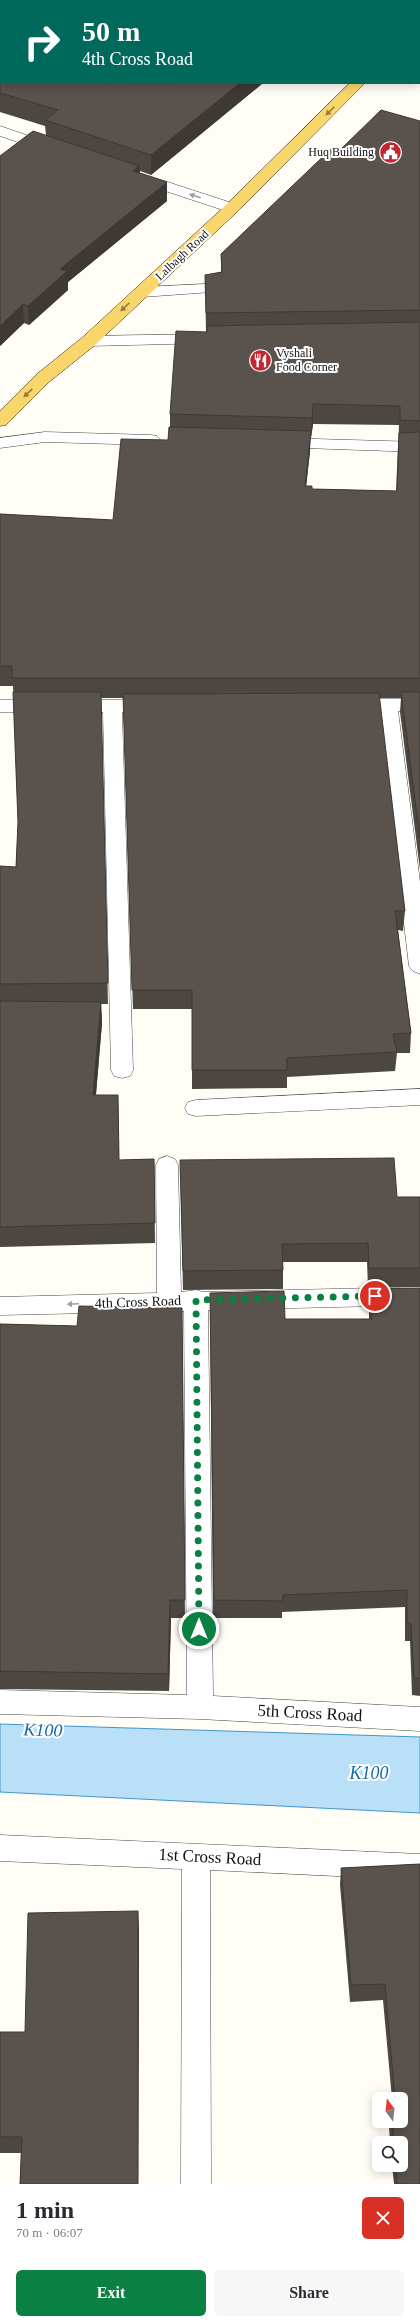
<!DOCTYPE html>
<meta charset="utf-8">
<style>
:root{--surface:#fff;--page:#f7f7f7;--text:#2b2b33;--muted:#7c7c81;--accent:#0b8043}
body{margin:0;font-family:"Times New Roman",serif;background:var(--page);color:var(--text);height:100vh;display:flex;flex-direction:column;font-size:15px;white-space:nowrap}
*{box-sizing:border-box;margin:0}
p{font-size:13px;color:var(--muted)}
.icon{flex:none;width:22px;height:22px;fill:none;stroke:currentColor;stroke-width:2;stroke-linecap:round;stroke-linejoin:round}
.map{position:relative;height:2184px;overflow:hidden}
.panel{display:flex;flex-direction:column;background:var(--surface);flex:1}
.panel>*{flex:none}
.guide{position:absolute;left:0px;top:0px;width:420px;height:84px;box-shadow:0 2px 10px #0003;background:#00695c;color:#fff;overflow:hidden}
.needle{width:26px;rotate:345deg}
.buttons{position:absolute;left:372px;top:2092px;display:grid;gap:8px}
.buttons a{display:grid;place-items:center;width:36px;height:36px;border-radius:6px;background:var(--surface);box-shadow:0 2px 10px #0003;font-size:20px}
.pin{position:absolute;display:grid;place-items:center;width:34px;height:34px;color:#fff;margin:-17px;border:2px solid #fff;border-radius:50%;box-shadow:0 1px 4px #0007}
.me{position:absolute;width:44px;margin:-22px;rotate:0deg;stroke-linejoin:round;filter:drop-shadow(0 0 3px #0008)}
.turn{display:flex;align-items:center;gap:14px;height:84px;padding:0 16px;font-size:18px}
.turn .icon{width:52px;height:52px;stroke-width:2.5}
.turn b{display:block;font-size:28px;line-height:34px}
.round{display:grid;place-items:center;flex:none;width:42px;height:42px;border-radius:6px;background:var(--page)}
.summary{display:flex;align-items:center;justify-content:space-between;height:68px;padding:0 16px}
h1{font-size:24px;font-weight:800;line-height:30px}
.cta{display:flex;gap:8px;margin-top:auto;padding:8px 16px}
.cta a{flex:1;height:46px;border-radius:6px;background:var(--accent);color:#fff;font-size:16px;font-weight:800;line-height:46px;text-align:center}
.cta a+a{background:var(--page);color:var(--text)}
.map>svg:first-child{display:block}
</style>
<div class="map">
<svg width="420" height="2184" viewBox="0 0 420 2184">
<rect width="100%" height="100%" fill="#fffdf5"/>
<!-- water -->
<polygon fill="#b9e0f7" stroke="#3f96cf" points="0,1724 420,1737 420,1813 0,1792"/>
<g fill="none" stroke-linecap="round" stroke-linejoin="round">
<defs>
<g id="minor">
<polygon points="0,126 55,145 58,148 50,153 0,136"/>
<polygon points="140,173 238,205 240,208 238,211 226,211 135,181 132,178 135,175"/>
<polygon points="206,284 212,286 214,289 212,292 142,297 136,295 134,292 136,289 142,287"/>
<polygon points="205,334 211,335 213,339 211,343 89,346 83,345 81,341 83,337 89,336"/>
<polygon points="45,432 151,435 157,436 160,440 157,444 151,445 45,442 0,448 0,438"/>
<polygon points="281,438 420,442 420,452 275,447 272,443 275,439"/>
<polygon points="351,699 420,699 420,711 398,711 420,882 420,974 413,971 409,966 379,711 344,709 341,705 344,701"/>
<polygon points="0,700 153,700 160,702 163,706 160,710 122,712 133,1070 130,1076 122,1078 114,1076 111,1070 103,712 0,712"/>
<polygon points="420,1089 420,1105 196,1116 188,1114 185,1108 188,1102 196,1100"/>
<polygon points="167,1156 175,1159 178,1165 181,1292 196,1290 203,1292 420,1287 420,1305 208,1310 213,1696 420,1707 420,1731 200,1719 0,1714 0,1690 187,1695 184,1311 0,1315 0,1297 157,1293 156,1165 159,1159"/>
<polygon points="0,1835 420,1854 420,1880 210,1870 211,2184 181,2184 182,1869 0,1861"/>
</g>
<polygon id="major" points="350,83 365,83 238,211 95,345 49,382 6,425 0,426 0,411 37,374 83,337 226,205"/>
</defs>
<!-- minor casing -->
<use href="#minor" stroke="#444" stroke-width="1"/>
<!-- major casing -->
<use href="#major" stroke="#222" stroke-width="1"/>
<!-- minor -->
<use href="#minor" fill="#fff" fill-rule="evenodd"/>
<!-- major -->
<use href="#major" fill="#f9d66b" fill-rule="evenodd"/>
</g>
<!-- wall -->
<g fill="#4d4742" fill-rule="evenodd">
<polygon points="0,68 1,83 263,83 151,175 140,171 140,173 167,201 68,282 68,290 29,325 24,323 0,346 46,135 45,126 0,112"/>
<path d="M 420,121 L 420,870 L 400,712 L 401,698 L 379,698 L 405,911 L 403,931 L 398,930 L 411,1033 L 410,1053 L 397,1053 L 395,1071 L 287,1077 L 287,1088 L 192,1089 L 192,1009 L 133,1009 L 123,698 L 101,698 L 108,1004 L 101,1004 L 102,1023 L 96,1095 L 118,1095 L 119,1160 L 154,1159 L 155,1243 L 0,1247 L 0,866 L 16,867 L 18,822 L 13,686 L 0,686 L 0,514 L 113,520 L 168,440 L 170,427 L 170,414 L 206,332 L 205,275 L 221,272 L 221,254 L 340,150 ZM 313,424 L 399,425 L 396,491 L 312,489 L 306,486 L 310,451 L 310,438 L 311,438 Z"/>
<polygon points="180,1160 397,1197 420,1197 420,1287 368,1287 367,1262 283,1262 283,1289 183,1290"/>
<polygon points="420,1288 420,1696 412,1695 410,1641 405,1641 405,1607 282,1612 282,1618 213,1618 210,1311 285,1319 369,1319 369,1308 370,1289"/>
<polygon points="182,1308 185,1618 171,1618 169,1691 0,1689 0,1324 77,1326"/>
<polygon points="420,1864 420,2184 394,2184 392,2165 401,2165 401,2143 390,2143 389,2127 390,2121 401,2121 401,2099 392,2099 383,2000 350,2002 340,1885 341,1868"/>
<polygon points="139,1929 138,2184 20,2184 21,2153 0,2153 0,2032 25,2032"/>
</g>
<!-- shaded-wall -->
<g fill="#3f3936">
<polygon points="326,0 350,0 348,1 325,1"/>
<polygon points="240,83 263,83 151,175 151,155"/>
<polygon points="139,166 140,184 133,171"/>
<polygon points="167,182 167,201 68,282 68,290 29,325 28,306 60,269"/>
<polygon points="23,304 24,323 0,346 0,326"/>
<polygon points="313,404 313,424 311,438 312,418"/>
<polygon points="311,431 310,451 304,506 305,486"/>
<polygon points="101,1002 102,1023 94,1116 93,1095"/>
<polygon points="170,1600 171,1618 169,1691 168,1674"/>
<polygon points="138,1911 139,1929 138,2184"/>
</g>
<!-- building -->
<g fill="#5a524d" stroke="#3f3936">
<polygon points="104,0 326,0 325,1 103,1"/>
<polygon points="1,67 1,83 240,83 151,155 45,120 58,110 0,93 0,68"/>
<polygon points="381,110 420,121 420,310 206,313 205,275 222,272 221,254 332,148 340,150"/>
<polygon points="33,131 139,166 133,171 167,182 60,269 67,271 28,306 23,304 0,326 0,156"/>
<polygon points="420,322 420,421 400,420 400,406 313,404 312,418 170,414 176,331 207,332 207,326"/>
<polygon points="169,427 311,431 305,486 312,486 312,489 397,491 399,433 420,432 420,678 12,678 12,666 0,666 0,514 113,520 121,439 168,440"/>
<polygon points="13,692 101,692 108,983 0,984 0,866 16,867 18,822"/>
<polygon points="401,692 420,692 420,838"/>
<polygon points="379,693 405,911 395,911 411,1033 393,1034 397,1052 287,1058 287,1070 192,1070 192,990 132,990 123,694"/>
<polygon points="0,1001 101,1002 93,1095 118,1095 119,1160 154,1159 155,1223 0,1227"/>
<polygon points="394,1158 397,1197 420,1197 420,1268 369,1268 368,1243 282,1244 283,1270 183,1271 180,1160"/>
<polygon points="420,1288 420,1678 414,1678 411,1624 407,1623 407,1590 283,1595 283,1601 214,1600 210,1293 284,1291 285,1319 372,1319 370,1289"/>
<polygon points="79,1306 182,1308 185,1600 170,1600 168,1674 0,1671 0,1324 77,1326"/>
<polygon points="420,1864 420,2184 397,2184 396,2165 401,2165 401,2143 394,2143 392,2121 401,2121 401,2099 395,2099 385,1984 351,1985 341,1868"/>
<polygon points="138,1911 138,2184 20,2184 22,2137 0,2137 0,2032 25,2032 28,1913"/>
</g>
<!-- one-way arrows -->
<defs><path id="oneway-solid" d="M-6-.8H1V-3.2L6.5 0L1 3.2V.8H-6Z"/></defs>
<g fill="#917d42">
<use href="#oneway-solid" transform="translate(330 111) rotate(135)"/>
<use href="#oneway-solid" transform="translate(125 307) rotate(137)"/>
<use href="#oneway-solid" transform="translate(28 393) rotate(136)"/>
</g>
<g fill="#a0a0a0">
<use href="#oneway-solid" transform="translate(195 196) rotate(-162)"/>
<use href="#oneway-solid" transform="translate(73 1304) rotate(178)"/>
</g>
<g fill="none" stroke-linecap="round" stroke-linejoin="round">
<!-- route -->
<polyline stroke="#0b8043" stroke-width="7" stroke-dasharray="0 12.6" points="199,1629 196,1300 375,1296"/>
</g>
<!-- icons -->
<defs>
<symbol id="civic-disc" viewBox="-11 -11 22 22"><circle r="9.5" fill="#c4262e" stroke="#fff"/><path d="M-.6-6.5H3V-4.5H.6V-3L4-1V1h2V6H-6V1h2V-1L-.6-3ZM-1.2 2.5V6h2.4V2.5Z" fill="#fff"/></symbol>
<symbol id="restaurant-disc" viewBox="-11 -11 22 22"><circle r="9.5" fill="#c4262e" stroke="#fff"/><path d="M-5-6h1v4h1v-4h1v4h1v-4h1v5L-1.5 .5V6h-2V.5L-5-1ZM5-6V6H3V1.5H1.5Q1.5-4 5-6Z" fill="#fff"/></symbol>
</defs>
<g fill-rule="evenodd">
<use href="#civic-disc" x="378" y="140" width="25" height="25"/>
<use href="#restaurant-disc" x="248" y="348" width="25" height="25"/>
</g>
<g text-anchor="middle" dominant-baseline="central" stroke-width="4" stroke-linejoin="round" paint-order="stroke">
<!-- far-poi labels -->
<g font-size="12" fill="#111" stroke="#fff" text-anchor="end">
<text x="374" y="152">Huq Building</text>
<text x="276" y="353" text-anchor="start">Vyshali<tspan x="276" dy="14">Food Corner</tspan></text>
</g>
<!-- far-street labels -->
<g font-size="12" fill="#111" stroke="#fff">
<text transform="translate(182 255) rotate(-43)">Lalbagh Road</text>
</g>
<!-- street labels -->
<g font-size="14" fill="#111" stroke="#fff">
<text transform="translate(138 1302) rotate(-2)">4th Cross Road</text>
</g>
<!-- near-street labels -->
<g font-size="17" fill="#111" stroke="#fff">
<text transform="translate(310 1713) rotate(3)">5th Cross Road</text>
<text transform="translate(210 1857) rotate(3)">1st Cross Road</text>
</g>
<!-- near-water labels -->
<g font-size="18" font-style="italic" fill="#1768a6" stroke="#fff">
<text transform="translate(43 1730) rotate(2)">K100</text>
<text x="369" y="1773">K100</text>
</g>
</g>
</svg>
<div class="buttons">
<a><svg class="needle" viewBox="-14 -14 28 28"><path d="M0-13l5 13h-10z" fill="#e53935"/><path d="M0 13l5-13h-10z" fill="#7c7c81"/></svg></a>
<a><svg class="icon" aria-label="search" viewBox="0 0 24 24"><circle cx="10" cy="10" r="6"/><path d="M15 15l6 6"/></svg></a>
</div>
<div class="pin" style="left:375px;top:1296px;background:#d93025"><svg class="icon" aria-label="arrive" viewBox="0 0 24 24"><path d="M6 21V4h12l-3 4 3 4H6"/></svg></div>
<svg class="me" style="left:199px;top:1629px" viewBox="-20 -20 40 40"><circle r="17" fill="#0b8043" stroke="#fff" stroke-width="3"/><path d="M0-11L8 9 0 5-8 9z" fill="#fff"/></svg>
<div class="guide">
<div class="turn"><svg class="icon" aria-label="right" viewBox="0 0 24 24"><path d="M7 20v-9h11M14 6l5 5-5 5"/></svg><div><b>50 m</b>4th Cross Road</div></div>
</div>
</div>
<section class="panel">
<div class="summary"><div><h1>1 min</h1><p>70 m · 06:07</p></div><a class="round" style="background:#d93025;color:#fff"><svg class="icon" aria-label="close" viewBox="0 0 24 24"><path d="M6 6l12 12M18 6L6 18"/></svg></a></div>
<div class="cta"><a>Exit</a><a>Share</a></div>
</section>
